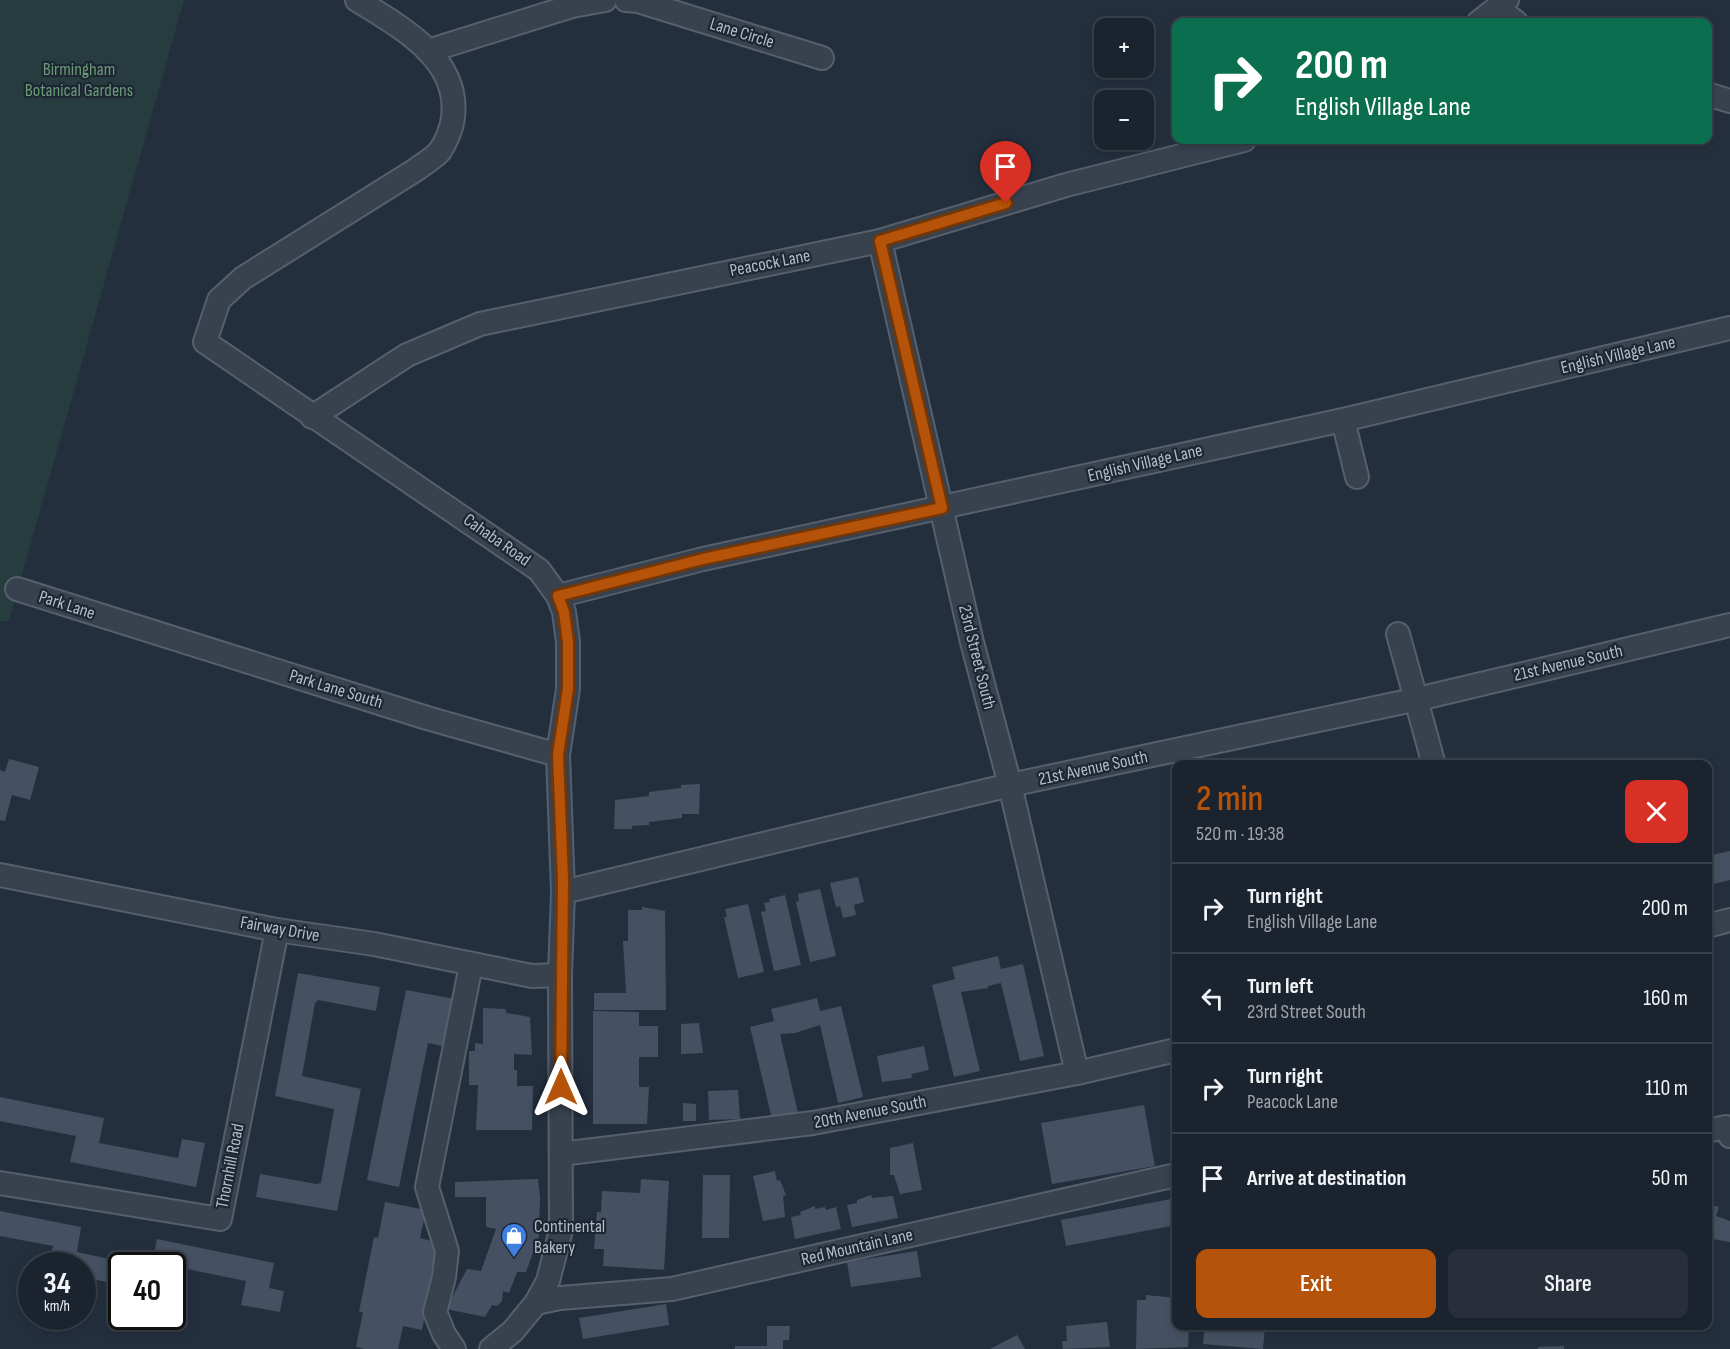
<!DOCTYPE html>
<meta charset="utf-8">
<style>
:root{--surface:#1b232e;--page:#282f3a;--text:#f1f3f6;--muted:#a0a4aa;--line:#39404a;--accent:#b45309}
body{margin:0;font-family:"Sofia Sans Condensed",sans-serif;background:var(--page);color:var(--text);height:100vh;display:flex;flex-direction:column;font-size:22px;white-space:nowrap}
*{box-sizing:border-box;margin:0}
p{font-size:20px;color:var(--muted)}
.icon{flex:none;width:33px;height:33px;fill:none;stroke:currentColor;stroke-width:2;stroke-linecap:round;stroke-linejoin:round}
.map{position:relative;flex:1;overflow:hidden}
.details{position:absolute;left:1172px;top:760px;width:540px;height:570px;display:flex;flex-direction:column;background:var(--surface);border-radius:12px;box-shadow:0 3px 9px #0003,0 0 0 2px var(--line)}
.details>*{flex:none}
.banner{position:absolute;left:1172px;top:18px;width:540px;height:126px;border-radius:12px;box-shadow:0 3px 9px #0003,0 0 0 2px var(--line);background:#0b6e4f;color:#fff;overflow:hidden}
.buttons{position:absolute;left:1094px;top:18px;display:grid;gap:12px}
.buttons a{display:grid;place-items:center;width:60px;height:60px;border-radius:12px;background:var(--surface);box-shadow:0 3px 9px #0003,0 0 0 2px var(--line);font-size:30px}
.speed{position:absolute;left:18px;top:1252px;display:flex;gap:12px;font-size:30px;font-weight:700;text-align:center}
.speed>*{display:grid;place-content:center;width:78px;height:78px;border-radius:50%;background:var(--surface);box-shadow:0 3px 9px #0003,0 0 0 2px var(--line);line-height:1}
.speed small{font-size:15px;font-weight:400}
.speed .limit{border:3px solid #111;border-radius:9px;background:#fff;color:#111}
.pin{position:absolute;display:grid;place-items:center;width:51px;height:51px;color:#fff;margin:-62px -26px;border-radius:50% 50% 50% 0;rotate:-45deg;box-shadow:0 0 6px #0007}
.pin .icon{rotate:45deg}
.me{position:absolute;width:66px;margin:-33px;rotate:0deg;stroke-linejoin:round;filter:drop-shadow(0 0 4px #0008)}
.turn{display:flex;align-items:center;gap:21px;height:126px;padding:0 24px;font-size:27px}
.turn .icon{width:78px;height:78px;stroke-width:2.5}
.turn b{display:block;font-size:42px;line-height:51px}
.round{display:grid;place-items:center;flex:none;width:63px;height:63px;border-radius:12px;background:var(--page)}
.headline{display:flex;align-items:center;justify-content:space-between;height:102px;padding:0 24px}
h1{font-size:36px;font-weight:600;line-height:45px;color:var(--accent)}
.action{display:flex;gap:12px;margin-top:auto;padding:12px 24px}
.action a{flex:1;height:69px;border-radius:12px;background:var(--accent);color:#fff;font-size:24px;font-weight:600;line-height:69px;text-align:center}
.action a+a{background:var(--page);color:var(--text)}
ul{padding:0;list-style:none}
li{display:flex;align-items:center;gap:18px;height:90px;padding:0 24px;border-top:2px solid var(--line)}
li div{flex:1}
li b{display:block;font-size:22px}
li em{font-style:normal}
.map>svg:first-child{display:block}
</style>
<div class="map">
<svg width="1730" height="1349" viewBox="0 0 1730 1349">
<rect width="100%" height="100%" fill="#242f3e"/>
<!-- green -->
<polygon fill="#263c3f" points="0,0 184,0 9,621 0,621"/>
<!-- building -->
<g fill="#455162">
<polygon points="9,759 39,767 30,800 12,795 5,821 0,820 0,770 5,772"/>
<polygon points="700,784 699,814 682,814 682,818 649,822 649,825 632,826 632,829 614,829 615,800 649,796 649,792 681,788 681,785"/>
<polygon points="1730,851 1730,880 1713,884 1707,856"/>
<polygon points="858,877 864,902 854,905 856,915 843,918 840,906 836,907 830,883"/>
<polygon points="820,889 836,956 810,962 796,902 799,901 798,894"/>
<polygon points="785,895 801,965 774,971 761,912 766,911 764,903 770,902 769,899"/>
<polygon points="748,904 764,972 738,978 724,917 727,917 725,909"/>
<polygon points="642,907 665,911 666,1010 594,1010 594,993 626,993 623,941 628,941 628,910 642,910"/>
<polygon points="998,956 1001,969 1023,964 1044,1056 1020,1061 1001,983 988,986 988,988 961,992 980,1071 954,1077 932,985 955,979 952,967"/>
<polygon points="298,973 380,987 376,1011 318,1000 315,1003 302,1076 361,1089 337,1211 256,1197 260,1174 317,1184 321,1183 334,1109 275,1096"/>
<polygon points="406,990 455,999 447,1047 428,1043 399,1187 367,1180"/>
<polygon points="817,998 820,1011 841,1006 863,1097 838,1103 820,1025 795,1033 780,1034 798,1113 772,1119 750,1027 774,1021 771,1009"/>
<polygon points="483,1008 506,1009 506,1013 530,1017 532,1055 514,1054 514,1070 517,1070 517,1086 533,1086 532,1130 476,1130 478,1085 469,1085 469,1051 475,1051 475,1043 483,1044"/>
<polygon points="593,1011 639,1012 639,1026 658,1026 658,1057 639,1057 639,1087 649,1087 647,1124 593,1124"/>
<polygon points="699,1023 703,1053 681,1054 681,1024"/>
<polygon points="924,1046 929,1070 911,1074 912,1078 882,1082 877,1056"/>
<polygon points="738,1090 740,1119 709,1120 708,1091"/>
<polygon points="0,1097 104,1118 99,1143 178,1158 182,1139 205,1143 196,1187 70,1162 76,1136 0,1121"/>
<polygon points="683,1103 696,1104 696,1121 683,1121"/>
<polygon points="1144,1105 1155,1166 1052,1184 1041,1123"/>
<polygon points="913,1143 922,1190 900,1194 894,1175 890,1175 890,1148"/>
<polygon points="775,1171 777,1181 780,1180 786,1195 783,1196 785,1217 763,1221 753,1176"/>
<polygon points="703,1175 730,1175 729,1238 702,1238"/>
<polygon points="538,1179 540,1198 539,1236 526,1272 517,1272 509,1293 503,1291 502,1301 497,1306 492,1305 485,1317 446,1309 467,1269 481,1271 496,1229 486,1227 486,1197 455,1197 455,1182"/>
<polygon points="641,1179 669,1181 664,1270 603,1266 604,1249 594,1249 597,1212 601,1212 602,1191 640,1193"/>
<polygon points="871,1195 872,1198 893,1196 898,1218 852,1227 847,1205 857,1203 857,1200"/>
<polygon points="1176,1198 1176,1225 1066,1246 1061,1220"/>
<polygon points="385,1202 426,1210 420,1238 439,1243 422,1330 403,1326 398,1349 365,1349 356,1347 363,1312 359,1312 374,1237 378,1238"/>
<polygon points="1707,1204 1719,1207 1716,1216 1730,1221 1730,1242 1707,1238"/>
<polygon points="815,1206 815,1209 825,1207 826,1210 836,1207 841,1229 795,1239 791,1217 801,1215 800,1212"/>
<polygon points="0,1211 81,1227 77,1252 142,1266 122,1266 122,1285 82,1277 82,1266 49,1266 53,1246 0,1236"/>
<polygon points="157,1239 274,1263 269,1288 284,1291 280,1312 241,1305 246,1281 177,1267 172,1284 172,1266 152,1266"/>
<polygon points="917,1251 921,1277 851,1287 847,1262"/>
<polygon points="1146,1295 1176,1298 1176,1326 1189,1326 1188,1347 1136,1349 1137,1300 1146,1300"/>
<polygon points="666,1304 669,1325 583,1339 579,1318"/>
<polygon points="1107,1322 1110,1347 1063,1349 1062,1341 1067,1341 1066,1326"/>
<polygon points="767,1326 790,1326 789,1340 783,1340 783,1349 735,1349 735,1346 767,1346"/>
<polygon points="1205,1326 1265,1326 1263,1349 1203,1344"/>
<polygon points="1017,1335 1025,1349 990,1349"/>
<polygon points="1564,1346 1564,1349 1538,1349 1538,1347"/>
</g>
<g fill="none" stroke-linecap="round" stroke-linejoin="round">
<defs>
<g id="minor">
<path d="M 357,0 C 400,27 460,58 453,117 C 452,128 446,142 440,151 C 433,159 422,165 414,171 L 243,278 L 219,300 L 205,342 L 539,570 L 558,596 L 564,612 L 568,642 L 568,689 L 558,755 L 563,892 L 560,975 L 561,1230 L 548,1281 L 536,1303 L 513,1331 L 491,1349"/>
<polyline points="626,0 638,1 822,58"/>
<polyline points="1497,8 1516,22"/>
<polyline points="1479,22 1507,0"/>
<polyline points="428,51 572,6 605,0"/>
<polyline points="1707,94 1730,101"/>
<polyline points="880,241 972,642 1010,785 1077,1073"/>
<polyline points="312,417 407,355 480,324 880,241 1066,185 1244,140"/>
<polyline points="1343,420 1357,477"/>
<polyline points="17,589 427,718 558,755"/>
<polyline points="558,596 703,559 1343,420 1730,328"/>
<polyline points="1398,634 1434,765"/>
<polyline points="0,875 277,930 374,944 532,976 560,975"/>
<polyline points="563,892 1010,785 1418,699 1730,625"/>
<polyline points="1707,926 1730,920"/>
<polyline points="1707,1131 1726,1127 1730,1136"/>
<polyline points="561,1154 813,1123 1077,1073 1176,1050"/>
<polyline points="0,1183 220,1219 277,930"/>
<polyline points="536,1303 560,1298 672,1289 1176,1175"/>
<polyline points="454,1349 444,1334 435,1312 444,1277 447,1251 427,1187 471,965"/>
</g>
</defs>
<!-- minor casing -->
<use href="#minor" stroke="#565f6c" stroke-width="26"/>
<!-- minor -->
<use href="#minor" stroke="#38414e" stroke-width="22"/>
</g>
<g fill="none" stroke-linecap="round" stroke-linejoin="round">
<defs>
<polyline id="route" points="561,1087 563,879 558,755 568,689 568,642 564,612 558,596 703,559 942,508 880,241 1006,203"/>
</defs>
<!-- route casing -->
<use href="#route" stroke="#753606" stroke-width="15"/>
<!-- route -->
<use href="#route" stroke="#b45309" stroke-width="10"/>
</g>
<!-- icons -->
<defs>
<symbol id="shop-pin" viewBox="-11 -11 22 30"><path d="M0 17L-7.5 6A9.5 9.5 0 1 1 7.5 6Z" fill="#3f7fe0" stroke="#1d2633"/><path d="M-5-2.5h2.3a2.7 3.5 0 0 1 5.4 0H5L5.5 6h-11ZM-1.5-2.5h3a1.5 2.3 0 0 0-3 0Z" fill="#fff"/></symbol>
</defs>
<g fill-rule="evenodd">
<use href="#shop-pin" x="499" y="1221" width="30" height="40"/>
</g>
<g text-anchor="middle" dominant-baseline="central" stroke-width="4.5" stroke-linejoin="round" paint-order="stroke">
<!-- street labels -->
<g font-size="18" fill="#b4bcc9" stroke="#1d2633">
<text transform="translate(742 33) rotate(17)">Lane Circle</text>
<text transform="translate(770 263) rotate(-11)">Peacock Lane</text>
<text transform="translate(1618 355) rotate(-13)">English Village Lane</text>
<text transform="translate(1145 463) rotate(-13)">English Village Lane</text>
<text transform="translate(497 540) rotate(35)">Cahaba Road</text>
<text transform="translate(67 605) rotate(18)">Park Lane</text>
<text transform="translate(977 657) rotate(76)">23rd Street South</text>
<text transform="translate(1568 663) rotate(-13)">21st Avenue South</text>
<text transform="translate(336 689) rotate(17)">Park Lane South</text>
<text transform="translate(1093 768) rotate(-12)">21st Avenue South</text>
<text transform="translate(280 929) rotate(10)">Fairway Drive</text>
<text transform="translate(870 1112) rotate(-11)">20th Avenue South</text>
<text transform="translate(230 1166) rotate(-79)">Thornhill Road</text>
<text transform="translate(857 1247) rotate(-13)">Red Mountain Lane</text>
</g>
<!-- park labels -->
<g font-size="18" fill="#6b9a76" stroke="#1d2633">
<text x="79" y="69">Birmingham<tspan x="79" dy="21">Botanical Gardens</tspan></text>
</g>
<!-- poi labels -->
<g font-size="18" fill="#b4bcc9" stroke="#1d2633" text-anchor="start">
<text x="534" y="1226">Continental<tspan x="534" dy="21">Bakery</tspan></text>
</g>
</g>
</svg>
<div class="buttons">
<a>+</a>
<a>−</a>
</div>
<div class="speed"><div>34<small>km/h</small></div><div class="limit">40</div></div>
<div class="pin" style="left:1006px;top:203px;background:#d93025"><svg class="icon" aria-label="arrive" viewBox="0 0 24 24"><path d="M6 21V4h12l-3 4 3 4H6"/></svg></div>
<svg class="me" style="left:561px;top:1087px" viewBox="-20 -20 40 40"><path d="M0-17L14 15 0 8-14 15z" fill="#b45309" stroke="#fff" stroke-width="4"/></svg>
<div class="banner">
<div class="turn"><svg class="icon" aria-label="right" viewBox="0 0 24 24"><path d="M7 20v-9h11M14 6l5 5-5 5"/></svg><div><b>200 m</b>English Village Lane</div></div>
</div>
<section class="details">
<div class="headline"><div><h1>2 min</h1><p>520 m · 19:38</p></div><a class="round" style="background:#d93025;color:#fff"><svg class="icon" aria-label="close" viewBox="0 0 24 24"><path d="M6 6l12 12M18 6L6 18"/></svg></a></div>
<ul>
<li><svg class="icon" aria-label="right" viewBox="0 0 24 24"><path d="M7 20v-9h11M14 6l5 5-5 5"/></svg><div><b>Turn right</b><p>English Village Lane</p></div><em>200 m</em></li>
<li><svg class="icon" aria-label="left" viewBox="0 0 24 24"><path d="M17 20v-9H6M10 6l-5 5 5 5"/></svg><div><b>Turn left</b><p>23rd Street South</p></div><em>160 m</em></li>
<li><svg class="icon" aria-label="right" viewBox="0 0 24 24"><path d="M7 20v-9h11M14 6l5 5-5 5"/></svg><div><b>Turn right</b><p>Peacock Lane</p></div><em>110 m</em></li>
<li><svg class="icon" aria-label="arrive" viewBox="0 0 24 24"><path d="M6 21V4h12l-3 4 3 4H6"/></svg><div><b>Arrive at destination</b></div><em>50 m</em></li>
</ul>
<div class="action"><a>Exit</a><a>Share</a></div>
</section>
</div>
